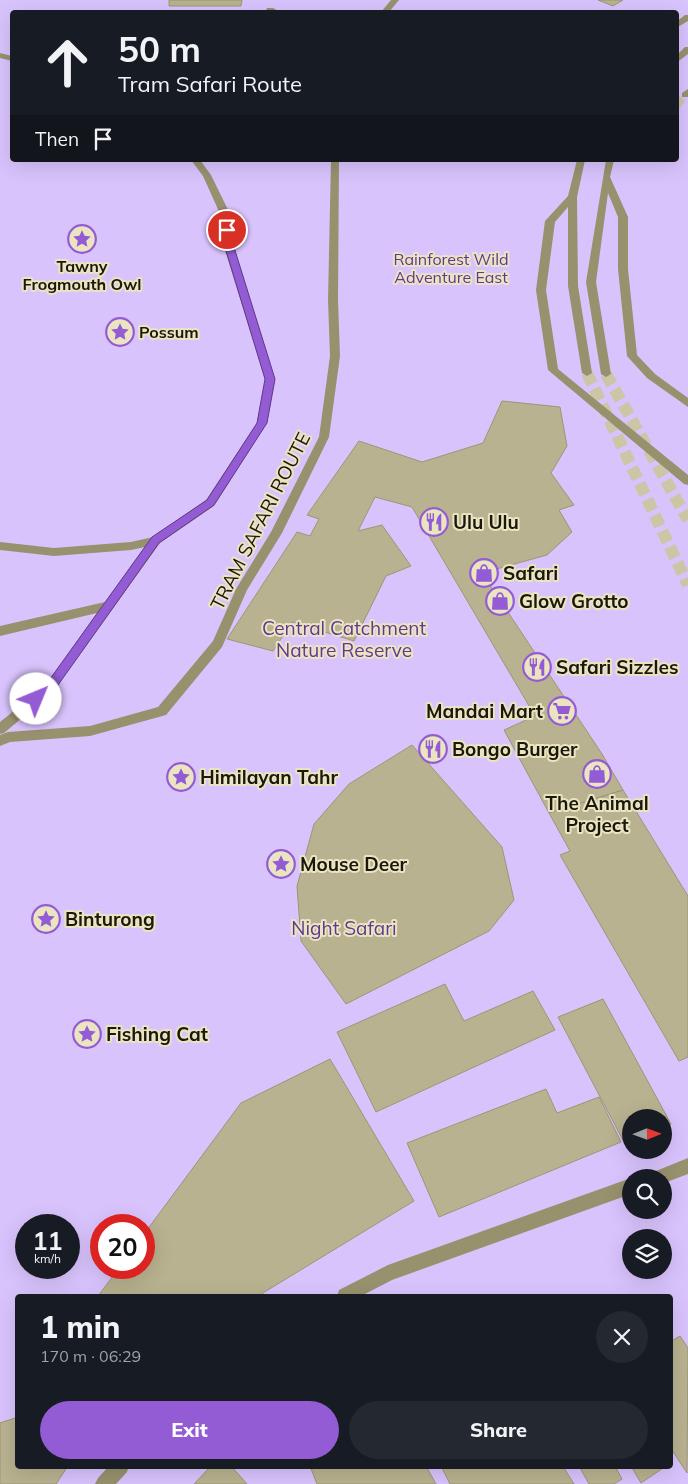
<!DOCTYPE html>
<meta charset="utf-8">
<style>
:root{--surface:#171b24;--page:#242831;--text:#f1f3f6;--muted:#9ea1a6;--accent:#935bd4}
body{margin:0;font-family:Mulish,sans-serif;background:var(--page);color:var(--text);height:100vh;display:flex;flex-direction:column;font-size:19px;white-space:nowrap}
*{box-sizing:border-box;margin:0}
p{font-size:16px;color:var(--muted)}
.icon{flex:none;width:28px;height:28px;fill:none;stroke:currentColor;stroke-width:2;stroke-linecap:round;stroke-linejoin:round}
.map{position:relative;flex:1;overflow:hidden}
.details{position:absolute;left:15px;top:1294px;width:658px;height:175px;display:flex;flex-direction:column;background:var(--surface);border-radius:5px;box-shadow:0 5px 20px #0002}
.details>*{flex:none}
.banner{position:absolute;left:10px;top:10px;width:669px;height:152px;border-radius:5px;box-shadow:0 5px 20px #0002;background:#171b24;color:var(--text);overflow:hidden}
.needle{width:32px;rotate:89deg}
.buttons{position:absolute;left:622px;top:1109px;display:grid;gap:10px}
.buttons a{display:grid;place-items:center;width:50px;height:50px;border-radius:50%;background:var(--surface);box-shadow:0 5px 20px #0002;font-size:25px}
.speed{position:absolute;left:15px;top:1214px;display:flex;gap:10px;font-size:25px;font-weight:700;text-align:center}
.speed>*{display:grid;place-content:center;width:65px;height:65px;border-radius:50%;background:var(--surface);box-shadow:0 5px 20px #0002;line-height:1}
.speed small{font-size:12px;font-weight:400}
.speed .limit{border:8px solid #d22;background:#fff;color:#111}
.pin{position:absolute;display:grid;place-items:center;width:42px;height:42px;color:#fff;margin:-21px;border:2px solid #fff;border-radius:50%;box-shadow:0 1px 5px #0007}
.me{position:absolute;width:55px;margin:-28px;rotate:45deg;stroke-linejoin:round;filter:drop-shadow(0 0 4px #0008)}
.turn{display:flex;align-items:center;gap:18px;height:105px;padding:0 25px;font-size:22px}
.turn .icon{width:65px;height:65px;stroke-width:2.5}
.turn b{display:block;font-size:35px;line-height:42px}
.then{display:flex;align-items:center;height:48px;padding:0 25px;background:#0003;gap:10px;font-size:19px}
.round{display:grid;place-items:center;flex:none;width:52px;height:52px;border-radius:26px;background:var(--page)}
.summary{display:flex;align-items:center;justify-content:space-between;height:85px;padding:0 25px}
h1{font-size:30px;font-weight:800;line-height:38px}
.button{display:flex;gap:10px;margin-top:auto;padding:10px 25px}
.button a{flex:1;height:58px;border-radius:30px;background:var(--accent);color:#fff;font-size:20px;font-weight:800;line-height:58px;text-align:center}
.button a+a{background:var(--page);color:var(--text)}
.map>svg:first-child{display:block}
</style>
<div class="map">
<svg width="688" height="1484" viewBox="0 0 688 1484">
<rect width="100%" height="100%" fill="#ebe4c1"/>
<!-- green -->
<path fill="#d9c3fd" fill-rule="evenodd" d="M 0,0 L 688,0 L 688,1484 L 0,1484 ZM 12,12 L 676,12 L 676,160 L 12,160 ZM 631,1118 L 664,1118 L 664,1150 L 631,1150 ZM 631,1178 L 664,1178 L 664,1210 L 631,1210 ZM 26,1225 L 69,1225 L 69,1268 L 26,1268 ZM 101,1225 L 144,1225 L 144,1268 L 101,1268 ZM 631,1238 L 664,1238 L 664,1270 L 631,1270 ZM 18,1296 L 670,1296 L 670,1466 L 18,1466 Z"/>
<!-- building -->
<g fill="#b9b290" stroke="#9d9675">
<polygon points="169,0 242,0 241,6 169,6"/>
<polygon points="598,0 623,0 613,6"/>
<polygon points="502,401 560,407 567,446 551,473 574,505 559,510 572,532 547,555 482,573 602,754 623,790 549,813 504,730 535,716 412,507 375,497 358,531 382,525 411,566 386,576 354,641 292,622 273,651 227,639 297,532 310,536 319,519 307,515 359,441 422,462 483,443"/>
<polygon points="412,745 502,847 514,900 489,931 346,1004 301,941 297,886 314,824 349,784"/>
<polygon points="623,790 688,896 688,1057 679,1061 560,855 570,851 549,813"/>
<polygon points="445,984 464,1021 533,991 555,1030 376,1112 337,1032"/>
<polygon points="603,999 671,1124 664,1127 664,1118 631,1118 631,1141 625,1144 558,1017"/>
<polygon points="330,1059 414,1201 258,1296 98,1296 119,1268 144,1268 144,1234 241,1103"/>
<polygon points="546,1089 557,1113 599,1097 621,1142 439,1217 407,1143"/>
<polygon points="680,1336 688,1348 687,1473 670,1447 670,1342"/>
<polygon points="18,1417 18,1466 68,1466 56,1484 0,1484 0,1423"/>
<polygon points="211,1466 231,1466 247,1484 194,1484"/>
<polygon points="310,1466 426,1466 436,1484 317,1484"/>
<polygon points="441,1466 567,1466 564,1468 574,1484 450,1484"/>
<polygon points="579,1466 615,1466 622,1479 614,1484 589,1484"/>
<polygon points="631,1466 666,1466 641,1483"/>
</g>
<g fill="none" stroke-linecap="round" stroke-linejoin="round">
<!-- minor-tunnel-far1 -->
<polyline stroke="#ccc5a6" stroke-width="9" stroke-dasharray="9 4.5" stroke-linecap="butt" points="676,105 685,95"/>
<!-- minor-tunnel -->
<g stroke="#ccc5a6" stroke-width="12" stroke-dasharray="12 5.5" stroke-linecap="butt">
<polyline points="587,373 688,585"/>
<polyline points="606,374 688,520"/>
</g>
<!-- minor -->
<g fill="#98916e" fill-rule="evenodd">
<polygon points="391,0 399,0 389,12 381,12"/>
<polygon points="267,8 273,8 280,12 270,12 266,10"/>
<polygon points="685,15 688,15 688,21 676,28 676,22"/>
<polygon points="685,47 688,47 688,54 676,63 676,56"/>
<polygon points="0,53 12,56 12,61 0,58"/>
<polygon points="688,89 688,97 682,97 682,93"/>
<polygon points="191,160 200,160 211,175 231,216 233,244 275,379 267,423 214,506 160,543 53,692 4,733 0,734 0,722 45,686 97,613 0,636 0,626 105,602 145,547 131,550 54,556 0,550 0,542 54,548 131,542 153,537 206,500 257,423 265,379 223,244 221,216 203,176"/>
<polygon points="331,160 339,160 338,300 340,356 329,437 282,533 247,590 222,647 166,715 90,736 10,742 0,746 0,735 8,732 90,726 158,707 213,641 236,589 271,532 319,437 330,356 328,300"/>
<polygon points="577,160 585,160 577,197 578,286 592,373 587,376 582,373 568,286 568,207 555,222 546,290 558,369 688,475 688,485 684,484 548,370 536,290 545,221 568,196"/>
<polygon points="606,160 614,160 610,177 628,217 628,269 637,355 655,374 688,398 688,407 647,378 627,356 618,269 618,217 608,193 596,282 611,374 606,377 601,374 586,282"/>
<polygon points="688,1158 688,1174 664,1183 664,1178 649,1178 651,1173"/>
<polygon points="631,1178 631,1194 392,1280 361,1296 337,1296 339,1290 388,1265"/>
<polygon points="109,1466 129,1466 127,1472 116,1484 95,1484 98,1478"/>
</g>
</g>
<!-- route -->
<polygon fill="#935bd4" stroke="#603b8a" points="227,227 232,230 233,244 275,379 267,423 214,505 159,543 53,692 40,702 33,702 31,699 45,686 152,537 207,500 257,423 265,379 224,244 223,230"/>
<!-- icons -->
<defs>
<symbol id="sight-ring" viewBox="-11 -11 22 22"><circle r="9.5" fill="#ebe4c1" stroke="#935bd4" stroke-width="1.5"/><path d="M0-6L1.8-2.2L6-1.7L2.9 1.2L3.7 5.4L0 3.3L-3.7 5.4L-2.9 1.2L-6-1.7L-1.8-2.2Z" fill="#935bd4"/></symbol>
<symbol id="restaurant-ring" viewBox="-11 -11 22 22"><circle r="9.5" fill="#ebe4c1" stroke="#935bd4" stroke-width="1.5"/><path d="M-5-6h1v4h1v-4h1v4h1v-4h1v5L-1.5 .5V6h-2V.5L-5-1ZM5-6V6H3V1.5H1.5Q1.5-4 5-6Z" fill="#935bd4"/></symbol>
<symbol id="shop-ring" viewBox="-11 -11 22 22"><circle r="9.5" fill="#ebe4c1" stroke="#935bd4" stroke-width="1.5"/><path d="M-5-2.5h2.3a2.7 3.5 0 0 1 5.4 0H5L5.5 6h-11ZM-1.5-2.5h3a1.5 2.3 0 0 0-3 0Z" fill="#935bd4"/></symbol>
<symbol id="supermarket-ring" viewBox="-11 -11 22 22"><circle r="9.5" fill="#ebe4c1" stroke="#935bd4" stroke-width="1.5"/><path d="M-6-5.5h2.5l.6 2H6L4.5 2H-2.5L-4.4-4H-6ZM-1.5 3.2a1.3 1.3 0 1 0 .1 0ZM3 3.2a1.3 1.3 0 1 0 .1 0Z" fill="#935bd4"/></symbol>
</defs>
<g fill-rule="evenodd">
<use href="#sight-ring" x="66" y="223" width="32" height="32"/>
<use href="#sight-ring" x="104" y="316" width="32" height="32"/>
<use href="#restaurant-ring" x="418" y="506" width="32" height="32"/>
<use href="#shop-ring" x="468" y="557" width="32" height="32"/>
<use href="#shop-ring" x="484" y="585" width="32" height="32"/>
<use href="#restaurant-ring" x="521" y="651" width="32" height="32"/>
<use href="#supermarket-ring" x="546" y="695" width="32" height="32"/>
<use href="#restaurant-ring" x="417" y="733" width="32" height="32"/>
<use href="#shop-ring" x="581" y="758" width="32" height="32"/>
<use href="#sight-ring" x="165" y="761" width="32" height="32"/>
<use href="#sight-ring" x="265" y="848" width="32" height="32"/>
<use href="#sight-ring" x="30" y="903" width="32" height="32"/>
<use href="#sight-ring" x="71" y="1018" width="32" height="32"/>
</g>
<g text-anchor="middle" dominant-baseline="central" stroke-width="4" stroke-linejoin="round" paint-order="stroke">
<!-- far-park labels -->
<g font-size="16" fill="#613890" stroke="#ebe4c1">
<text x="451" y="259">Rainforest Wild<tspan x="451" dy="18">Adventure East</tspan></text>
</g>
<!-- far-poi labels -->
<g font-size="16" font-weight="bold" fill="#1a180b" stroke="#ebe4c1">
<text x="82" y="266">Tawny<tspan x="82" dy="18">Frogmouth Owl</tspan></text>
<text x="139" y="332" text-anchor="start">Possum</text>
</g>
<!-- street labels -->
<g font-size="19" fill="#1a180b" stroke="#ebe4c1">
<text transform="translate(260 521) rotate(-63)">TRAM SAFARI ROUTE</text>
</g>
<!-- poi labels -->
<g font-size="19" font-weight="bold" fill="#1a180b" stroke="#ebe4c1" text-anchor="start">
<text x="453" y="522">Ulu Ulu</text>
<text x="503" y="573">Safari</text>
<text x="519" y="601">Glow Grotto</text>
<text x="556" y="667">Safari Sizzles</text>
<text x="543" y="711" text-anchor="end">Mandai Mart</text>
<text x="452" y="749">Bongo Burger</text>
<text x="200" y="777">Himilayan Tahr</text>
<text x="597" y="803" text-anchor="middle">The Animal<tspan x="597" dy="22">Project</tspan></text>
<text x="300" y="864">Mouse Deer</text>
<text x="65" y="919">Binturong</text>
<text x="106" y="1034">Fishing Cat</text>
</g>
<!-- park labels -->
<g font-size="19" fill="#613890" stroke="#ebe4c1">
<text x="344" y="628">Central Catchment<tspan x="344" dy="22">Nature Reserve</tspan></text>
<text x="344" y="928">Night Safari</text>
</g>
</g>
</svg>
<div class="buttons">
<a><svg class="needle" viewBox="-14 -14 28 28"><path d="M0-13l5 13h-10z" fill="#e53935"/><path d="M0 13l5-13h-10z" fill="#9ea1a6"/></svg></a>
<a><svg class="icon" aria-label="search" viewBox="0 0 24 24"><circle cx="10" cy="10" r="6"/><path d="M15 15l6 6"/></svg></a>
<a><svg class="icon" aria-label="layers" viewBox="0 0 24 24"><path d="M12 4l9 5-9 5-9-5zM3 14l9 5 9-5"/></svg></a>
</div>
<div class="speed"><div>11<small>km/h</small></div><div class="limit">20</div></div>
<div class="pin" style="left:227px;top:230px;background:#d93025"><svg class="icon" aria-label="arrive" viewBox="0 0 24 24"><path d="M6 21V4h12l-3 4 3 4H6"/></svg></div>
<svg class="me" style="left:36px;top:699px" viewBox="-20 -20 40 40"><circle r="19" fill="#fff"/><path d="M0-13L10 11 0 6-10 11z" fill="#935bd4"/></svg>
<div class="banner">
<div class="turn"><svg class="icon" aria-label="ahead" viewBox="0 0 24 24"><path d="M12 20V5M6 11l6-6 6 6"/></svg><div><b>50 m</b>Tram Safari Route</div></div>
<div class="then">Then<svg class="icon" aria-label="arrive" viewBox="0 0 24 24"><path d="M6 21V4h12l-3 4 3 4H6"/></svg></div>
</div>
<section class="details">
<div class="summary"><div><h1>1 min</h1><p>170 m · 06:29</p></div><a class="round"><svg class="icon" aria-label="close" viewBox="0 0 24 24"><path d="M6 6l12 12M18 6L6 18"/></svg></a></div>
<div class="button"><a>Exit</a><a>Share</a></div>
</section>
</div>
